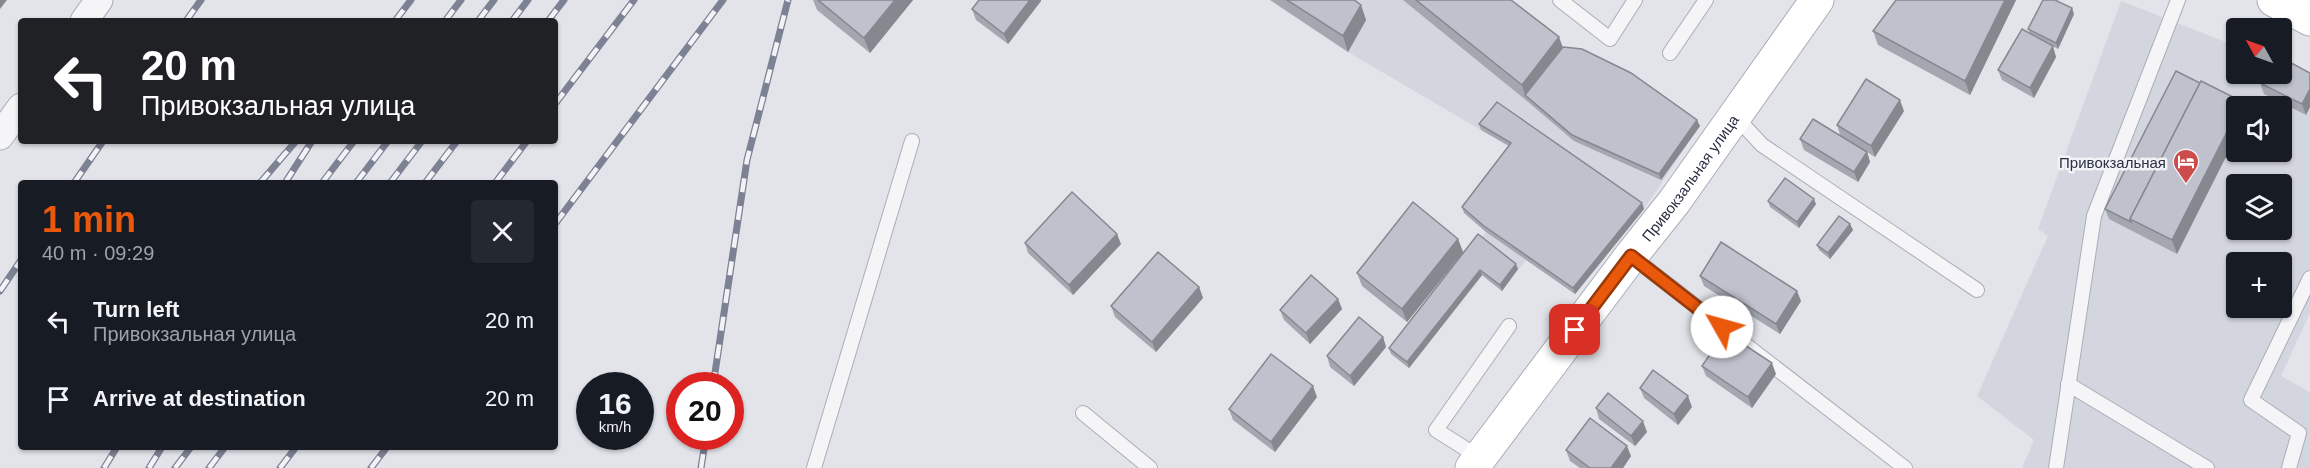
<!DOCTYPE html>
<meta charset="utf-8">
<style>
:root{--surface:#171b24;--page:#242831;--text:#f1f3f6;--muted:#9ea1a6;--accent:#ea580c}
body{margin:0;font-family:Arial,sans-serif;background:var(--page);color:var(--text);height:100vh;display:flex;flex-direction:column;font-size:22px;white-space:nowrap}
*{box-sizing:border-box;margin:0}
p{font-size:20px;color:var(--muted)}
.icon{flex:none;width:33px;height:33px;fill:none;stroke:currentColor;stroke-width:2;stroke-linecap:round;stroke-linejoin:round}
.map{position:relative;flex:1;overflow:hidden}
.panel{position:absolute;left:18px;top:180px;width:540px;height:270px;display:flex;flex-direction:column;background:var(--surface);border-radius:6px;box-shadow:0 2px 4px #0004}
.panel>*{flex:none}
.guide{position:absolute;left:18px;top:18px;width:540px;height:126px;border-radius:6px;box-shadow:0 2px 4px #0004;background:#202124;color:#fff;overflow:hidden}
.needle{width:39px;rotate:310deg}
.buttons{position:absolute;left:2226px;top:18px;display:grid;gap:12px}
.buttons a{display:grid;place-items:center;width:66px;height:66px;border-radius:6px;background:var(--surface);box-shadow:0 2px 4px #0004;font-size:30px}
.speed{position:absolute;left:576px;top:372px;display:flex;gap:12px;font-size:30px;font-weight:700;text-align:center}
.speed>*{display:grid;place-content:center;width:78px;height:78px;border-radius:50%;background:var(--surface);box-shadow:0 2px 4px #0004;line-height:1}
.speed small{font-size:15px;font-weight:400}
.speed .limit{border:9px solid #d22;background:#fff;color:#111}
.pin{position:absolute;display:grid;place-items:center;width:51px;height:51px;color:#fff;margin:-26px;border-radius:12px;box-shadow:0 3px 9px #0006}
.me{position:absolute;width:66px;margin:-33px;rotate:308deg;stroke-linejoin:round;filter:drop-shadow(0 0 4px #0008)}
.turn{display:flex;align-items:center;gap:21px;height:126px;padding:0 24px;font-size:27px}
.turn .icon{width:78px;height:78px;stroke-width:2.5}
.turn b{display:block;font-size:42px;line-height:51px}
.round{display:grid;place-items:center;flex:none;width:63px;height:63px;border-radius:6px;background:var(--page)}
.overview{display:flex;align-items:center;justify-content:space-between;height:102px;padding:0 24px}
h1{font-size:36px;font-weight:700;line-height:45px;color:var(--accent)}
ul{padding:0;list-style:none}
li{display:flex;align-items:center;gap:18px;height:78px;padding:0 24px}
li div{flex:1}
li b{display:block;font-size:22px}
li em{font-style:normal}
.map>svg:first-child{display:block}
</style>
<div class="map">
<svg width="2310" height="468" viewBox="0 0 2310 468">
<rect width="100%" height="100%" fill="#e2e4ea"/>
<!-- built -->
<g fill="#d4d6df" fill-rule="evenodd">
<polygon points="1270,0 1496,0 1565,52 1633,78 1700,126 1644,209 1575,294 1526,260 1502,291 1482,276 1409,368 1391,354 1486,232 1464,213 1513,149 1348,52"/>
<path d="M 2121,1 L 2236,46 L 2236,74 L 2282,74 L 2310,80 L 2310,313 L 2281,376 L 2310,392 L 2310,468 L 2022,468 L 2034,440 L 1977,396 L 2048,236 L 2038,229 ZM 2236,106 L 2282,106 L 2282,152 L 2236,152 ZM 2236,184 L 2282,184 L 2282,230 L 2236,230 ZM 2236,262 L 2282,262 L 2282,308 L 2236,308 Z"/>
</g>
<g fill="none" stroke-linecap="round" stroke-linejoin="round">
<defs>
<g id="lane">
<polyline points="1560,0 1610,39 1635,0"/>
<polyline points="1670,53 1706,0"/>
<polyline points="1735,116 1762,145 1977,290"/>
<polyline points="1631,256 1905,468"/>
<polyline points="2068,384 2207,468"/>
<polyline points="1083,413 1150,468"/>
<polyline points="1478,461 1466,449 1436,430 1509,326"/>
<polyline points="814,468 912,141"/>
<polyline points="2056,468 2094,216 2178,0"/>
<polyline points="2289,468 2299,433 2251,400 2310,278"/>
</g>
<g id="street">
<polyline points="84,21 99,0"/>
<polyline points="0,136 21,107"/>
</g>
<g id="secondary">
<polyline points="2274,0 2310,19"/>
<path id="s1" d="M 1472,468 L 1631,256 L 1674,202 L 1817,0"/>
</g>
</defs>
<!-- lane casing -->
<use href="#lane" stroke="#abaeb8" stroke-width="16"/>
<!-- street casing -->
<use href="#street" stroke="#abaeb8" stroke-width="29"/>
<!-- secondary casing -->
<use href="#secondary" stroke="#abaeb8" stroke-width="35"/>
<!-- lane -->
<use href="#lane" stroke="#f5f5f8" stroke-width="14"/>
<!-- street -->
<use href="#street" stroke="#f5f5f8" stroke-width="27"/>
<!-- secondary -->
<use href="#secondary" stroke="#fff" stroke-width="33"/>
<defs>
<g id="rail">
<polyline points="186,21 201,0"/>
<polyline points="395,21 411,0"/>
<polyline points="445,21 461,0"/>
<polyline points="478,21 494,0"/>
<polyline points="512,21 528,0"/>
<polyline points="548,21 564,0"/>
<polyline points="555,104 634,0"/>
<polyline points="74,183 103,141"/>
<polyline points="260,183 296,141"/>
<polyline points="285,183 312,141"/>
<polyline points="322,183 354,141"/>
<polyline points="356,183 388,141"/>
<polyline points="390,183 422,141"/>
<polyline points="425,183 457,141"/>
<polyline points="495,183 527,141"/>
<polyline points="555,224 723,0"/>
<polyline points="0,291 21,260"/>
<polyline points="713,386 747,160 788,0"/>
<polyline points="104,468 117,447"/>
<polyline points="149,468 162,447"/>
<polyline points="175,468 191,447"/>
<polyline points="209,468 225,447"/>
<polyline points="280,468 296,447"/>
<polyline points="371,468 387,447"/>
<polyline points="701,468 706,436"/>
</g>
</defs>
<!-- rail casing -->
<use href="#rail" stroke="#7c8193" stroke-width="7"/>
<!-- rail -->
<use href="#rail" stroke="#f2f3f7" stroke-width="4.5" stroke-dasharray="14" stroke-linecap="butt"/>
</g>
<!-- wall -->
<g fill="#a4a7b0">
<polygon points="813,0 913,0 870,53 817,10"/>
<polygon points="979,0 1041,0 1041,1 1008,44 976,20 972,9"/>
<polygon points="1270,0 1354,0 1361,5 1366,20 1348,52"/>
<polygon points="1403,0 1511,0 1563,47 1700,126 1661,180 1574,141 1527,101"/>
<polygon points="2016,0 1970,95 1878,45 1873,31"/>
<polygon points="2074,14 2058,49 2048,44 2056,57 2034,98 2002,80 1998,70 2030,33 2028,29"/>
<polygon points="2310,73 2310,107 2306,115 2264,94 2260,83"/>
<polygon points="2200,83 2243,102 2244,106 2236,106 2177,254 2109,219 2105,209"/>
<polygon points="1904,111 1875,157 1867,152 1870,162 1858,182 1804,150 1800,139 1840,135 1837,125"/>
<polygon points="1479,124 1642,203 1644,209 1575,294 1486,232 1464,213 1462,207 1509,146 1481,130"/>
<polygon points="1768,201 1816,204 1799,228 1770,207"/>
<polygon points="1850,224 1853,230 1830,259 1819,250 1817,245"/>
<polygon points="1458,239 1463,252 1518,269 1502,291 1482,275 1409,368 1391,354 1389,348 1463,253 1407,322 1362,286 1357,273"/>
<polygon points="1025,243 1121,244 1073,295 1028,253"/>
<polygon points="1700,276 1801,301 1780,334 1704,286"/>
<polygon points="1199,287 1203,298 1156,352 1115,317 1111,306"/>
<polygon points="1338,299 1342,309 1310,344 1284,320 1280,310"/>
<polygon points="1383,337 1386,347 1354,386 1330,367 1327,356"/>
<polygon points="1702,366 1776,374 1752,408 1706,376"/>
<polygon points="1640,388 1692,407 1678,425 1644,398"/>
<polygon points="1317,397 1275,452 1233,420 1229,409"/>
<polygon points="1596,408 1647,432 1635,446 1599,419"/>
<polygon points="1566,450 1631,456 1623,468 1580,468 1570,461"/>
</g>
<!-- shaded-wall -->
<g fill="#868890">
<polygon points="0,0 7,0 0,9"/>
<polygon points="895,0 913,0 870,53 864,38"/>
<polygon points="1030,0 1041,0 1041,1 1008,44 1004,34"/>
<polygon points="2005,0 2016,0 1970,95 1965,81"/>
<polygon points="1361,5 1366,20 1348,52 1343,36"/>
<polygon points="2072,8 2074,14 2058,49 2056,43"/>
<polygon points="1559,37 1565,53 1525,95 1522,85"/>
<polygon points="2053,46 2056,57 2034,98 2030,88"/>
<polygon points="2310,89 2310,107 2306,115 2302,104"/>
<polygon points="1900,100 1904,111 1875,157 1871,146"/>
<polygon points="2236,114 2236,137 2177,254 2172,240"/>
<polygon points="1697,120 1700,126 1661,180 1659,174"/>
<polygon points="1867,152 1870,162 1858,182 1854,172"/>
<polygon points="1814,199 1816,204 1799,228 1797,222"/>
<polygon points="1642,203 1644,209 1575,294 1573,288"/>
<polygon points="1850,224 1853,230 1830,259 1828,253"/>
<polygon points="1117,234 1121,244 1073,295 1069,285"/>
<polygon points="1458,239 1463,252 1407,322 1402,309"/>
<polygon points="1516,264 1518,269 1502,291 1500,285"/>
<polygon points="1480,270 1482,275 1409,368 1407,362"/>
<polygon points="1199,287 1203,298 1156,352 1152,342"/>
<polygon points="1797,291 1801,301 1780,334 1776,324"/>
<polygon points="1338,299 1342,309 1310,344 1306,333"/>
<polygon points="1383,337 1386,347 1354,386 1350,376"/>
<polygon points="1772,363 1776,374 1752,408 1748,397"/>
<polygon points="1313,386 1317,397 1275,452 1271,442"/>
<polygon points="1688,396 1692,407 1678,425 1674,414"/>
<polygon points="1643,421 1647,432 1635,446 1631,436"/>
<polygon points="1627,446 1631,456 1623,468 1611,468"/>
</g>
<!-- building -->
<g fill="#bfc2cd" stroke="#868890" stroke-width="1.5">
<polygon points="818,0 895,0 864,38"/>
<polygon points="979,0 1030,0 1004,34 972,9"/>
<polygon points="1287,0 1354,0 1361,5 1343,36"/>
<polygon points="1416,0 1511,0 1559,37 1522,85"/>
<polygon points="1896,0 2005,0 1965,81 1873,31"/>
<polygon points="2043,0 2055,0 2072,8 2056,43 2028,29"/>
<polygon points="2022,29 2053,46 2030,88 1998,70"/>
<polygon points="1563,47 1582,49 1631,73 1697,120 1659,174 1572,135 1525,95"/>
<polygon points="2282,58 2310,73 2310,89 2302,104 2260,83 2265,74 2282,74"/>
<polygon points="2176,71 2200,83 2130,219 2131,222 2105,209"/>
<polygon points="1866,79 1900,100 1871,146 1837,125"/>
<polygon points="2201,81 2243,102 2240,106 2236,106 2236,114 2172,240 2130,219"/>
<polygon points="1497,102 1642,203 1573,288 1484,226 1462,207 1511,143 1479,124"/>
<polygon points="1813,119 1867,152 1854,172 1800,139"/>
<polygon points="1785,178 1814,199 1797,222 1768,201"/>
<polygon points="1072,192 1117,234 1069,285 1025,243"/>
<polygon points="1413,202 1458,239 1402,309 1357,273"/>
<polygon points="1839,216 1850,224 1828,253 1817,245"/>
<polygon points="1478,234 1516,264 1500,285 1480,270 1407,362 1389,348"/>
<polygon points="1721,242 1797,291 1776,324 1700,276"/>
<polygon points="1158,252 1199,287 1152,342 1111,306"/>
<polygon points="1311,275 1338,299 1306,333 1280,310"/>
<polygon points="1359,317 1383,337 1350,376 1327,356"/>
<polygon points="1725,332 1772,363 1748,397 1702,366"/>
<polygon points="1271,354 1313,386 1271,442 1229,409"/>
<polygon points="1653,370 1688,396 1674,414 1640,388"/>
<polygon points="1608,393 1643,421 1631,436 1596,408"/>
<polygon points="1590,418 1627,446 1611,468 1590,468 1566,450"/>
</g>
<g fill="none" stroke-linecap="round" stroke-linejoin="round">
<defs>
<polyline id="route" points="1575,330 1631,256 1722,327"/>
</defs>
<!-- route casing -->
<use href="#route" stroke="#983908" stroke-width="15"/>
<!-- route -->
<use href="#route" stroke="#ea580c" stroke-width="10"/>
</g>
<!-- icons -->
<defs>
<symbol id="hotel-pin" viewBox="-11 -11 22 30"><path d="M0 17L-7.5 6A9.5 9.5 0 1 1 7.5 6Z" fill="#cb4c4b" stroke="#f2f3f7"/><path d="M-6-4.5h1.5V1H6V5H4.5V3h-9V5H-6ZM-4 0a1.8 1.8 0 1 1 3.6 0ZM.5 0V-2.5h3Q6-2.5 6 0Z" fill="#fff"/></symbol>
</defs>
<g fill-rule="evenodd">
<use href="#hotel-pin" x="2171" y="147" width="30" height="40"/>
</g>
<g text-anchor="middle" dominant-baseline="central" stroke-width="5" stroke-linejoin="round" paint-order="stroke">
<!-- poi labels -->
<g font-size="15" fill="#2a2f42" stroke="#f2f3f7" text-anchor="end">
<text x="2166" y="162">Привокзальная</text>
</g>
<!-- street labels -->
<g font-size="15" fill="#2a2f42" stroke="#f2f3f7">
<text stroke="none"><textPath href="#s1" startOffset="363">Привокзальная улица</textPath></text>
</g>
</g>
</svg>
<div class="buttons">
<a><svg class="needle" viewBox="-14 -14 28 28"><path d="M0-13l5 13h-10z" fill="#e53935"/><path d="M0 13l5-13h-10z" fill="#9ea1a6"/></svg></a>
<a><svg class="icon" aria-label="sound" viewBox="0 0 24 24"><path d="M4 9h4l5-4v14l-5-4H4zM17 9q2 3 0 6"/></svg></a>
<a><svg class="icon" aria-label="layers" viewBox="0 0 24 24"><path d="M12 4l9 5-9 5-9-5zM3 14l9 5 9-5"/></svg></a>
<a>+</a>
</div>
<div class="speed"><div>16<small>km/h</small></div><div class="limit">20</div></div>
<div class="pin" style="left:1575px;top:330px;background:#d93025"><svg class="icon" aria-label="arrive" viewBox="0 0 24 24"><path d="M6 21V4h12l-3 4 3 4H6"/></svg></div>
<svg class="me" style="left:1722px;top:327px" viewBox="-20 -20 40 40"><circle r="19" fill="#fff"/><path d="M0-13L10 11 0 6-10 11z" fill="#ea580c"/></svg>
<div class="guide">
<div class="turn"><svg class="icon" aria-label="left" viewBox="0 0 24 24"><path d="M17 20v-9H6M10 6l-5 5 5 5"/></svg><div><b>20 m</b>Привокзальная улица</div></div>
</div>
<section class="panel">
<div class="overview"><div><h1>1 min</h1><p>40 m · 09:29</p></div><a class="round"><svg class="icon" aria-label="close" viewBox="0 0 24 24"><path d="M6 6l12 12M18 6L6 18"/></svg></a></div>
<ul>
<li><svg class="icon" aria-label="left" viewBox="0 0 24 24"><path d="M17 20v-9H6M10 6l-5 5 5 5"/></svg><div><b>Turn left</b><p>Привокзальная улица</p></div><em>20 m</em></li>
<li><svg class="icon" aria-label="arrive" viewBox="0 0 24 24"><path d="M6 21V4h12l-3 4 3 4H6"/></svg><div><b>Arrive at destination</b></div><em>20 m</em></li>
</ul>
</section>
</div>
